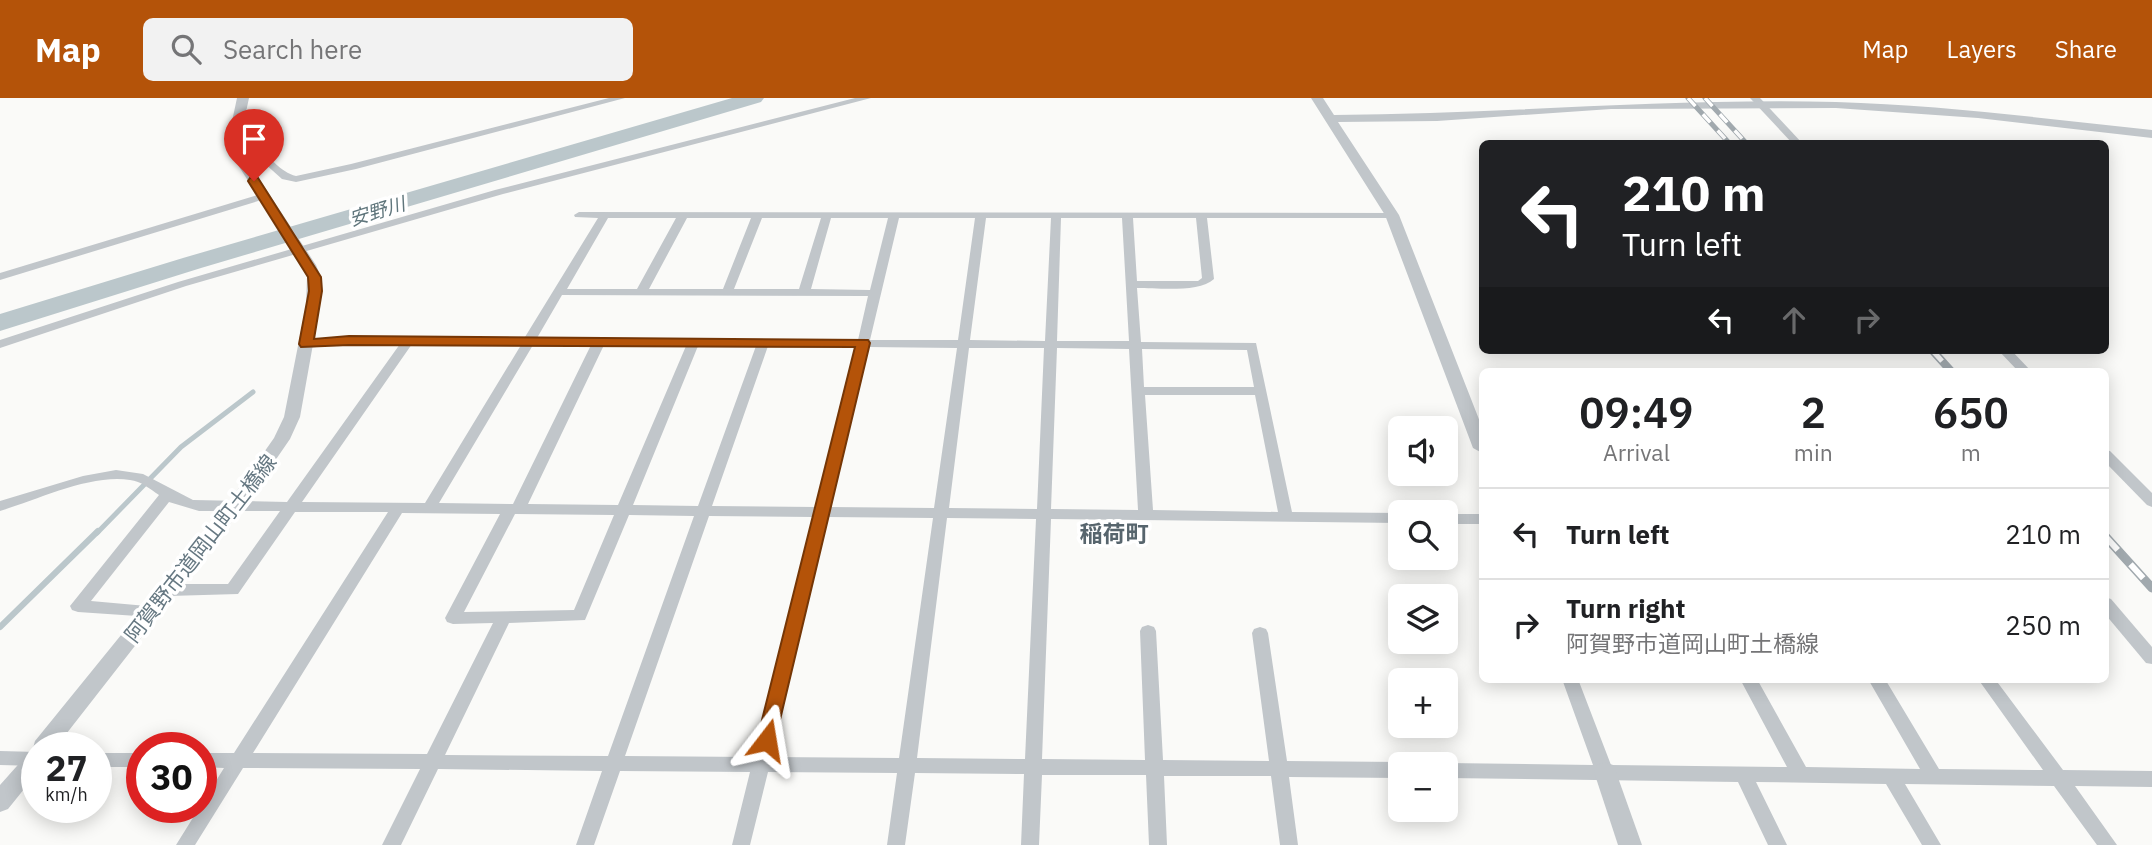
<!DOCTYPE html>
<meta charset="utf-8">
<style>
:root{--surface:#fff;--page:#f2f2f2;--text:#202124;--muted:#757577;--line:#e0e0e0;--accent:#b45309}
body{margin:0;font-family:"IBM Plex Sans","Noto Sans JP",sans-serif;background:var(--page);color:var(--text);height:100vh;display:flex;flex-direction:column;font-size:26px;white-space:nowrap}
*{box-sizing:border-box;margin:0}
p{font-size:23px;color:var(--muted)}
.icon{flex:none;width:38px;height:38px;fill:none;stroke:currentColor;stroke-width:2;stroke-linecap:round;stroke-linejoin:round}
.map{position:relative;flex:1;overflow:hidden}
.side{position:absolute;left:1479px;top:270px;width:630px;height:315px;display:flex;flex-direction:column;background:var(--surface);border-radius:10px;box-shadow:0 4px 18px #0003}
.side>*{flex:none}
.banner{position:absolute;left:1479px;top:42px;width:630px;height:214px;border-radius:10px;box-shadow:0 4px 18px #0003;background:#202124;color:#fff;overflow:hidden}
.fabs{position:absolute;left:1388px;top:318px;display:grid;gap:14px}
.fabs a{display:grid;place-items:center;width:70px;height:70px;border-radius:10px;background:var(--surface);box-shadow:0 4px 18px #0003;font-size:35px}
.speed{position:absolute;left:21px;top:634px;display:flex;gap:14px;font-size:35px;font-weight:700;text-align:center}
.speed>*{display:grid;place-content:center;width:91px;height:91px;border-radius:50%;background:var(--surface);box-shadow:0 4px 18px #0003;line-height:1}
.speed small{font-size:18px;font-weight:400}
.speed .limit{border:10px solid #d22;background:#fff;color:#111}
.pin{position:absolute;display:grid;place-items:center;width:60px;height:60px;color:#fff;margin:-72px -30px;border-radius:50% 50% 50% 0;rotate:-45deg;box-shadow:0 0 7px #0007}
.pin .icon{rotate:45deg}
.me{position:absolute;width:77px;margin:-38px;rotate:14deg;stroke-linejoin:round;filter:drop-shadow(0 0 5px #0008)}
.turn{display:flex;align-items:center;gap:24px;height:147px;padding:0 28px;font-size:32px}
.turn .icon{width:91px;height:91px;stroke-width:2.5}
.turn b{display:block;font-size:49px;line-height:60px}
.lanes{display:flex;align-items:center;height:66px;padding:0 28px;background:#0003;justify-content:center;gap:35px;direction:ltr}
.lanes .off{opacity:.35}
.eta{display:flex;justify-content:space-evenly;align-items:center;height:119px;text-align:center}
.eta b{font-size:42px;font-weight:600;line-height:49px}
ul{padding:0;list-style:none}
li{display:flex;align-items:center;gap:21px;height:91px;padding:0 28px;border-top:2px solid var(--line)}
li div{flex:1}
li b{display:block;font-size:26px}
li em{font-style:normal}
header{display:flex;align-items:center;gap:42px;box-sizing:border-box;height:98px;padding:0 35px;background:var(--accent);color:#fff}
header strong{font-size:33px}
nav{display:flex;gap:38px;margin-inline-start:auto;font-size:24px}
.search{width:490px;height:63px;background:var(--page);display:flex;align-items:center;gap:18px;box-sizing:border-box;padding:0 24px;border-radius:10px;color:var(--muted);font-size:26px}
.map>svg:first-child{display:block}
</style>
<header>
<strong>Map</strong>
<div class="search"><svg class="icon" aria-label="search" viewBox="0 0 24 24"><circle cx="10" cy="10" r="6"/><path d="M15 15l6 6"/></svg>Search here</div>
<nav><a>Map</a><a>Layers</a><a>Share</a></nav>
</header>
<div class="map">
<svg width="2152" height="747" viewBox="0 0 2152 747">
<rect width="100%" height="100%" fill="#fafaf8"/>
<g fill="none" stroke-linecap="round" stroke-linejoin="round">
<!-- stream-far1 -->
<polyline stroke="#bbc7cb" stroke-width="5" points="97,435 181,349 253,294"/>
<!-- stream -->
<polyline stroke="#bbc7cb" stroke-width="6" points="0,529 98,433"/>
<!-- river -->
<polygon fill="#bbc7cb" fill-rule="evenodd" points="732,0 764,0 761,4 201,170 0,233 0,216 183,160"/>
<!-- minor -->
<g fill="#c1c6ca" fill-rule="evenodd">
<path d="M 609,0 L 625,0 L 356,71 L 296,84 L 282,81 L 244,47 L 252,45 C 266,54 280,75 296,78 L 351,66 Z"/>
<polygon points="855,0 871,0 503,96 186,188 0,250 0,242 178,184 495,92"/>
<polygon points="1750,0 1760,0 1803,46 1793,46"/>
<polygon points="264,95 269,98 268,100 0,182 0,175"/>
<path d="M 579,114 L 1396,115 L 1396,119 L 1392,120 L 1207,120 L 1214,181 C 1199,195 1158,190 1137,190 L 1141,244 L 1256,245 L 1292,414 L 1400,415 L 1400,425 L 1051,421 L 1042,661 L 1145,662 L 1140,533 L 1142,529 L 1148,527 L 1154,529 L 1156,533 L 1163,662 L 1269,663 L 1252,535 L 1254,531 L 1260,529 L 1266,531 L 1268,535 L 1287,663 L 1400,664 L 1406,667 L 1400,667 L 1400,680 L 1289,679 L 1298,747 L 1280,747 L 1271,678 L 1164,678 L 1167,747 L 1149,747 L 1146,677 L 1042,677 L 1039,747 L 1021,747 L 1024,676 L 915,675 L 905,747 L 887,747 L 897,675 L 768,674 L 750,747 L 732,747 L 750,674 L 620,673 L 594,747 L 576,747 L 602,673 L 438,671 L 401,747 L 382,747 L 420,671 L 243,670 L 195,747 L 176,747 L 224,670 L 201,669 L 201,655 L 234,655 L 388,414 L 295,414 L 238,496 L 169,498 L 163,496 L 161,492 L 163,488 L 169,486 L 228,486 L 280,413 L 199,413 L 169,404 L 91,503 L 158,509 L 160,513 L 158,517 L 152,519 L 78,514 L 72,512 L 70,508 L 159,397 C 150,391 141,383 130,382 C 89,376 38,402 0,413 L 0,403 L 83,378 L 116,372 L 143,376 L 193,402 L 287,404 L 400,246 L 349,246 L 306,250 L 300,246 L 302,243 L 349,238 L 525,239 L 598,120 L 575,119 L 574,117 ZM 608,120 L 676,120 L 637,191 L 567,191 ZM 687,120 L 751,120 L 723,191 L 649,191 ZM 762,120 L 821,120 L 799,191 L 734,191 ZM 831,120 L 888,120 L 870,192 L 811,191 ZM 899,120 L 975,120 L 958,242 L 870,242 ZM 986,120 L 1051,120 L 1045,243 L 970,242 ZM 1061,120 L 1122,120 L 1129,243 L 1057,243 ZM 1133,120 L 1196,120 L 1202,180 L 1198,183 L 1137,183 ZM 562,197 L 868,198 L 858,242 L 537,240 ZM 412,246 L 521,247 L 425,405 L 302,404 ZM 533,247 L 591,247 L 513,406 L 439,405 ZM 604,247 L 686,248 L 618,407 L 528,406 ZM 698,248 L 756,248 L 698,408 L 633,407 ZM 768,248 L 856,249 L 816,409 L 712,408 ZM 868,249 L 957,250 L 934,410 L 830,409 ZM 969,250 L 1044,250 L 1037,411 L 949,410 ZM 1057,250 L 1129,251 L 1138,412 L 1051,411 ZM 1142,251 L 1247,252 L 1254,289 L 1144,289 ZM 1145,297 L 1255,297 L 1278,414 L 1153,412 ZM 402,415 L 500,416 L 445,520 L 447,524 L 453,526 L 493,525 L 427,656 L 253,655 ZM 515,416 L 614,417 L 574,512 L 464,514 ZM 629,417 L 694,418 L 608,658 L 445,657 L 509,525 L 585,522 ZM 709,418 L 813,419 L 753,659 L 625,658 ZM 828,419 L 933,420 L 899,660 L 771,659 ZM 947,420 L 1036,421 L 1025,661 L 917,660 Z"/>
<polygon points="1998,252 2011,252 2031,273 2018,273"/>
<polygon points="2105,352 2110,353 2152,395 2152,409 2147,407 2105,364"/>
<rect x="1446" y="416" width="36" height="10"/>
<polygon points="2105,499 2111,501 2152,549 2152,566 2146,565 2105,516"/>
<polygon points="1562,581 1578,581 1611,667 1787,669 1740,581 1757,581 1806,669 1920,671 1868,581 1885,581 1939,671 2043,672 1978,581 1995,581 2063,672 2152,673 2152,689 2075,688 2117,747 2097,747 2054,688 1905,686 1941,747 1922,747 1886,686 1756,684 1787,747 1768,747 1738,684 1446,680 1446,667 1442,667 1446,665 1593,667"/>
<polygon points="0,653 37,654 37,668 0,667"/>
<rect x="96" y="655" width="46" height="14"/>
</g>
<!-- tertiary -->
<g fill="#c1c6ca" fill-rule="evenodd">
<polygon points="237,0 249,0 240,42 250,67 316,167 321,179 320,207 300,319 290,341 241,412 56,649 37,649 37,675 8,711 0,714 0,687 33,650 35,643 229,404 274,340 284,319 306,207 307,179 302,167 238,67 228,42"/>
<path d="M 1311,0 L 1323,0 L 1334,17 C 1501,16 1668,0 1836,4 C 1942,7 2047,21 2152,32 L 2152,40 L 1978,20 L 1836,10 L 1611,11 L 1437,23 L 1338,24 L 1399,117 L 1482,329 L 1482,355 L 1473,350 L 1385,117 Z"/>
<polygon points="1605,664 1613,667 1616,674 1642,747 1618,747 1594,674 1597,667"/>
</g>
<defs>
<g id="rail-far2">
<polyline points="1688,0 1730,46"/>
<polyline points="1705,0 1747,46"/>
</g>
<polyline id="rail-far1" points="1932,252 1951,273"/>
<polyline id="rail" points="2105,438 2152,490"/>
</defs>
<!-- rail-far2 casing -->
<use href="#rail-far2" stroke="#a1a9ae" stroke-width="5"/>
<!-- rail-far1 casing -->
<use href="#rail-far1" stroke="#a1a9ae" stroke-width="8"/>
<!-- rail casing -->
<use href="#rail" stroke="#a1a9ae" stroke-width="9"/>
<!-- rail-far2 -->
<use href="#rail-far2" stroke="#fff" stroke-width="3.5" stroke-dasharray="11" stroke-linecap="butt"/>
<!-- rail-far1 -->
<use href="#rail-far1" stroke="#fff" stroke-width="5" stroke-dasharray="15" stroke-linecap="butt"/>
<!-- rail -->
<use href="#rail" stroke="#fff" stroke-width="6" stroke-dasharray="19" stroke-linecap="butt"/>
</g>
<!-- route -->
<polygon fill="#b45309" stroke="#753606" stroke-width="2" points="250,80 258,80 321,179 322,193 314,241 349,238 868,242 870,245 774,647 767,650 760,647 757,642 855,249 349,247 301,249 299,246 309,193 308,179 248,83"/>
<g text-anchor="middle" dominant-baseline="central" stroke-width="7" stroke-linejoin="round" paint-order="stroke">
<!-- far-water labels -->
<g font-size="19" font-style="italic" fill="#60767c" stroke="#fff">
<text transform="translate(377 113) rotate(-17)">安野川</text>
</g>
<!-- street labels -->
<g font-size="21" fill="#667882" stroke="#fff">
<text transform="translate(200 450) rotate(-52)">阿賀野市道岡山町土橋線</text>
</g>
<!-- neighbourhood labels -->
<g font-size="23" font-weight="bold" fill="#57656d" stroke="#fff">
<text x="1114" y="435">稲荷町</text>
</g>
</g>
</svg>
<div class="fabs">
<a><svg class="icon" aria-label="sound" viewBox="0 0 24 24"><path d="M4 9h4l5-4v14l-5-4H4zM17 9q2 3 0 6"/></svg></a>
<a><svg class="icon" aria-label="search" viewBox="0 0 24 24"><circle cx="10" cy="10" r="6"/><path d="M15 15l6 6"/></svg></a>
<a><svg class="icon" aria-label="layers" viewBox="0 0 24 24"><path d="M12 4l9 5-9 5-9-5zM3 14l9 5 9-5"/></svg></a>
<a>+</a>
<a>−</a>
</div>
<div class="speed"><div>27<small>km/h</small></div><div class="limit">30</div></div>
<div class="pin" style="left:254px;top:83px;background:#d93025"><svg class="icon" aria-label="arrive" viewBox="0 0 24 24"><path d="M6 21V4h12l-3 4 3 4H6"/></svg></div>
<svg class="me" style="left:767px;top:642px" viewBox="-20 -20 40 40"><path d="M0-17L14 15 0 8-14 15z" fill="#b45309" stroke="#fff" stroke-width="4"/></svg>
<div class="banner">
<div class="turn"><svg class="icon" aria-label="left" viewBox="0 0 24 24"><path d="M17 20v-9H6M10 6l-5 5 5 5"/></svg><div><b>210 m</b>Turn left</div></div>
<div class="lanes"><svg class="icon" aria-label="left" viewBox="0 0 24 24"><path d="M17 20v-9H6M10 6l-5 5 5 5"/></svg><svg class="icon off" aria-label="ahead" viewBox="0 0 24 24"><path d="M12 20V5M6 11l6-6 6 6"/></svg><svg class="icon off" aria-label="right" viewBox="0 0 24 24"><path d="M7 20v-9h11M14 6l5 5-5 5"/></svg></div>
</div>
<section class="side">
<div class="eta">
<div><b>09:49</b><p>Arrival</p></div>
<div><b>2</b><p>min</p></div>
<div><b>650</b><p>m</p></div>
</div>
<ul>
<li><svg class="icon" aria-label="left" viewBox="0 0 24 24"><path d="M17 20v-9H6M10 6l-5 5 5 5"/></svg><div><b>Turn left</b></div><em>210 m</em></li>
<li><svg class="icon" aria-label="right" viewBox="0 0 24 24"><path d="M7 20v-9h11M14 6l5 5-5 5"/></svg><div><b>Turn right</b><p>阿賀野市道岡山町土橋線</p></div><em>250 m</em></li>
</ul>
</section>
</div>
